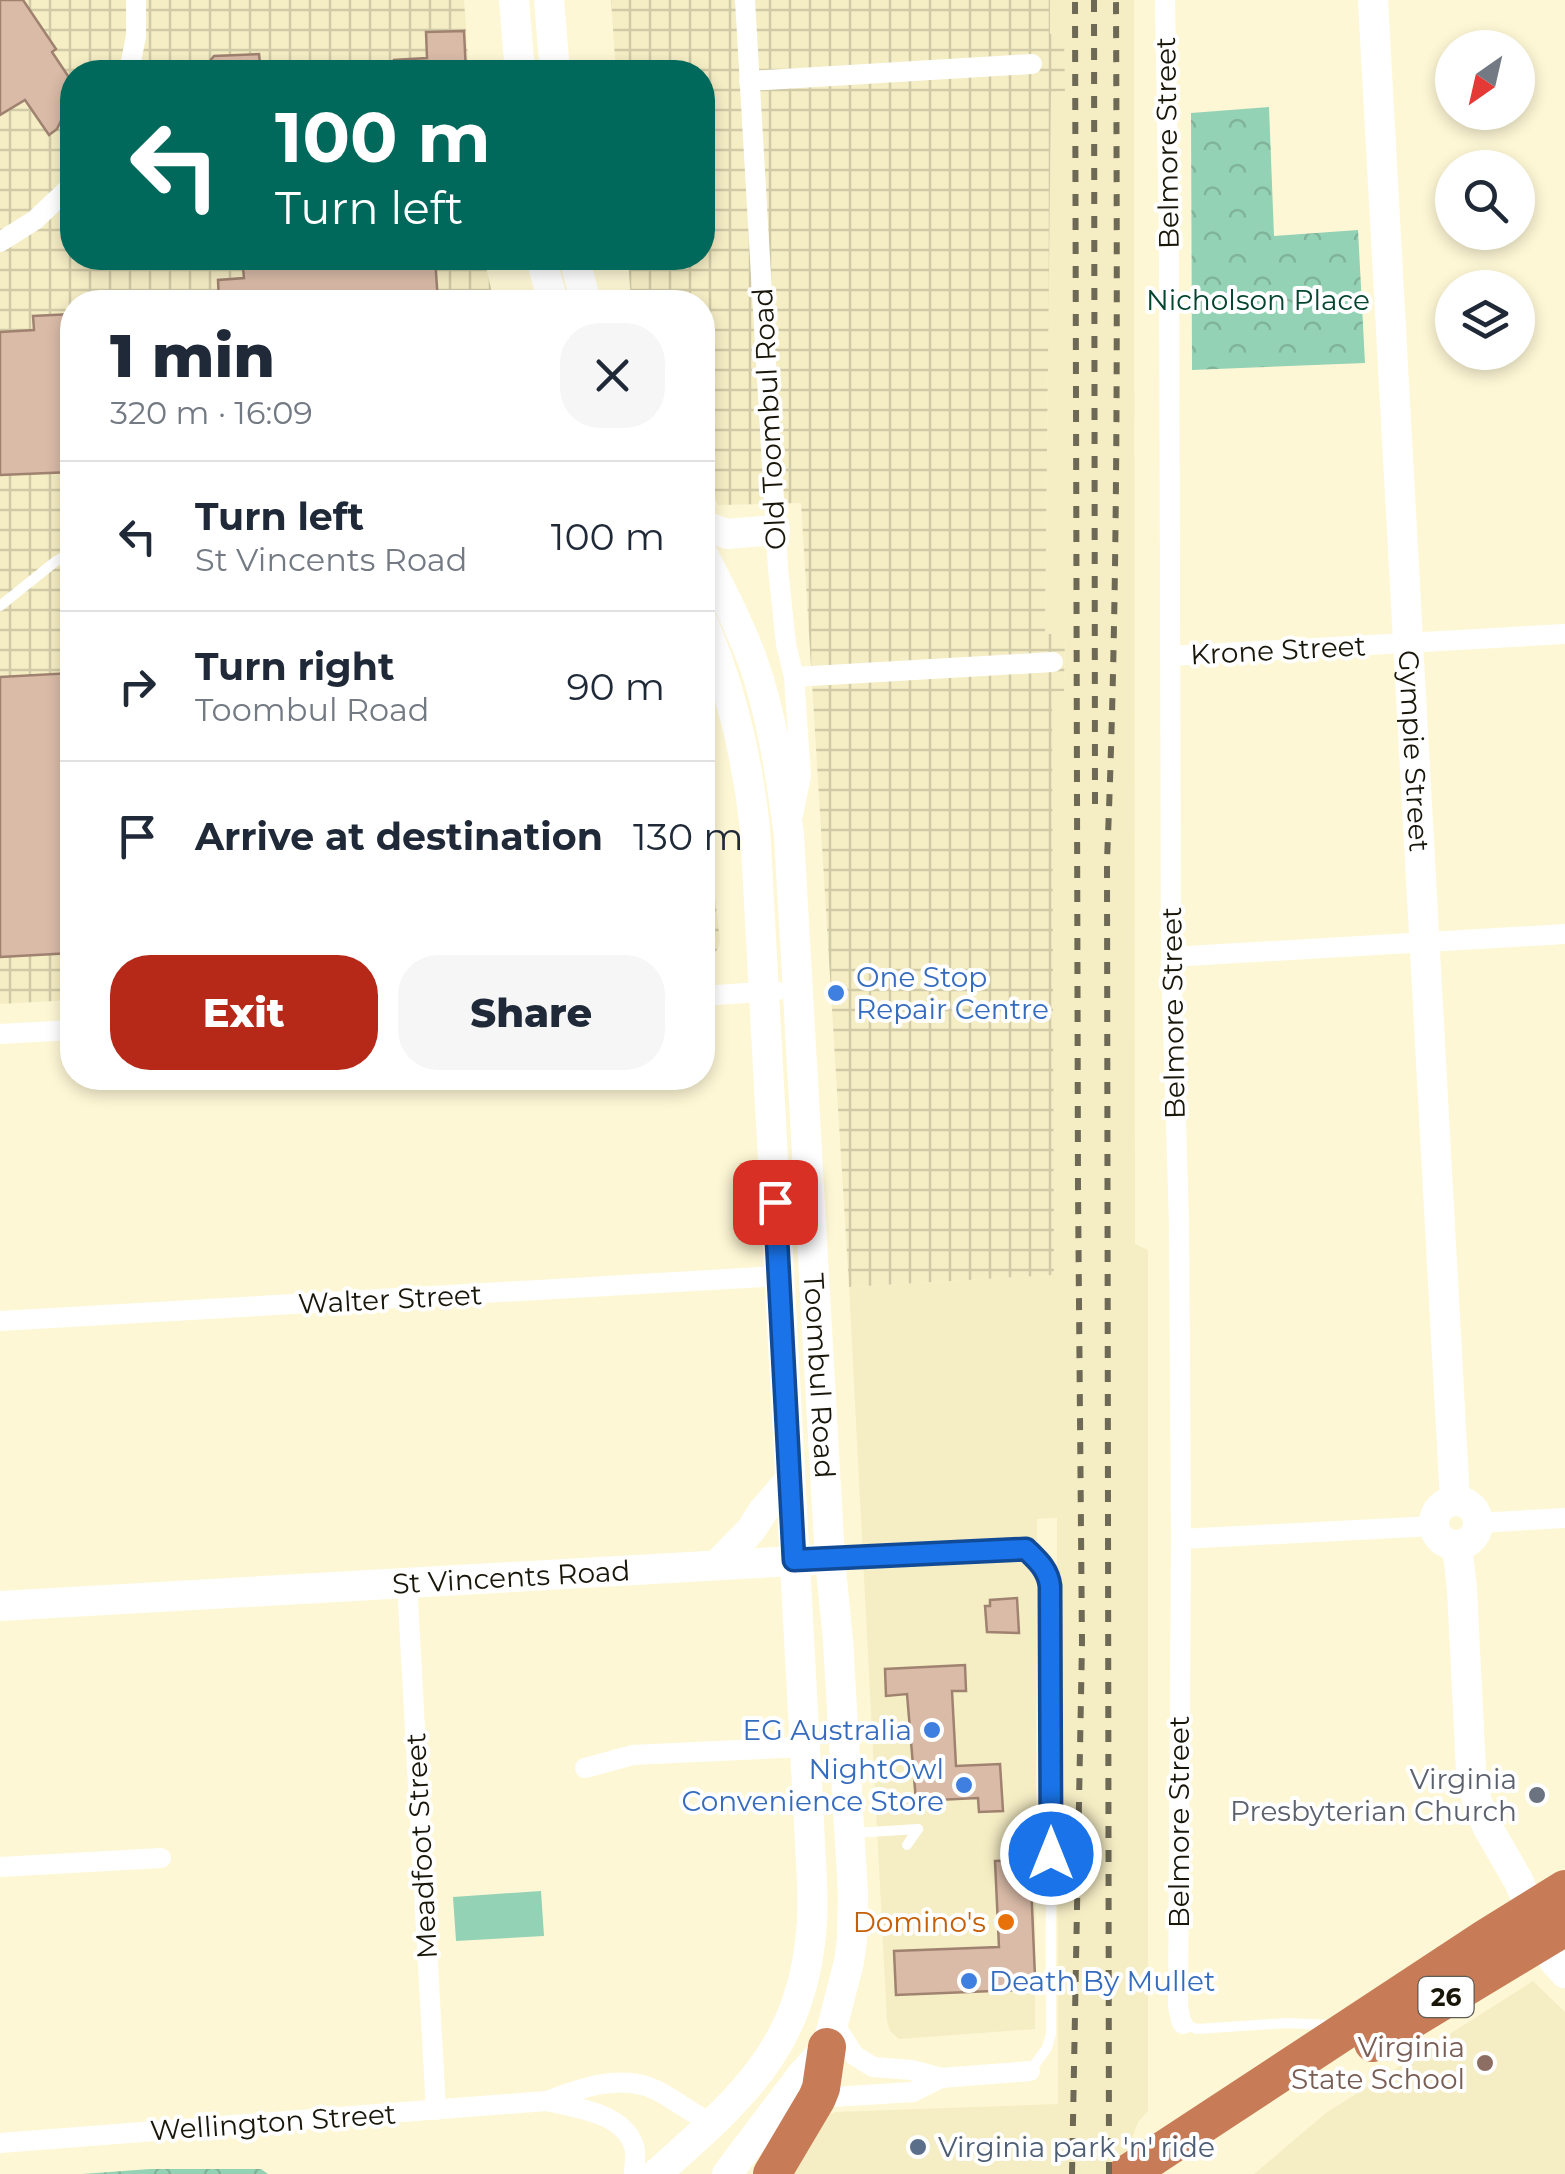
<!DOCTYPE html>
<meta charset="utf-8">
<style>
:root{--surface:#fff;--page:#f6f6f7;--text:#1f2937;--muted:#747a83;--line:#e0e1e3;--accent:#b62918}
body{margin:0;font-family:Montserrat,sans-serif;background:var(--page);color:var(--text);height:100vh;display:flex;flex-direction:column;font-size:38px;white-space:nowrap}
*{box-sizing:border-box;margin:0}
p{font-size:32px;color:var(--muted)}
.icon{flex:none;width:55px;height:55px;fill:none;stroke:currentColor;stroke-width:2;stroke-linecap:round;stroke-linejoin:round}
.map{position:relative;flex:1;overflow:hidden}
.sheet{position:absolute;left:60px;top:290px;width:655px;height:800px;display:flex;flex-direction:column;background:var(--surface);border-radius:40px;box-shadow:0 5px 15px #0003}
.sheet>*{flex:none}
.guide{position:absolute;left:60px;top:60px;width:655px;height:210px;border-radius:40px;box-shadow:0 5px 15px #0003;background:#00695c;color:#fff;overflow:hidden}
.needle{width:65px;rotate:214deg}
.fabs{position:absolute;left:1435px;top:30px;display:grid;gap:20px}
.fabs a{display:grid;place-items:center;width:100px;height:100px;border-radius:50%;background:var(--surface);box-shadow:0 5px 15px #0003;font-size:50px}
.pin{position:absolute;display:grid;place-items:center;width:85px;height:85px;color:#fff;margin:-42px;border-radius:20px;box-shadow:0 5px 15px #0006}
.me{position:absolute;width:110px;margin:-55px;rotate:0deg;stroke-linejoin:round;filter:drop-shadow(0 0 8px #0008)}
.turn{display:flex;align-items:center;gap:35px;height:210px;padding:0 50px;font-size:45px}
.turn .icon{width:130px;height:130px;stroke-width:2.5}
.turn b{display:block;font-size:70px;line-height:85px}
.round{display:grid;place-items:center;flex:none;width:105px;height:105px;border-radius:40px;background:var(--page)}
.headline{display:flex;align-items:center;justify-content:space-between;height:170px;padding:0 50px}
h1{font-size:60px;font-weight:800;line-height:75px}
.button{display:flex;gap:20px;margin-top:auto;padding:20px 50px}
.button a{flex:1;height:115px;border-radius:40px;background:var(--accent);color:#fff;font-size:40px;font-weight:800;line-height:115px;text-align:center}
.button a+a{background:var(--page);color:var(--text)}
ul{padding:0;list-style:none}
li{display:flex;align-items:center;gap:30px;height:150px;padding:0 50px;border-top:2px solid var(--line)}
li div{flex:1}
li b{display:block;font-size:38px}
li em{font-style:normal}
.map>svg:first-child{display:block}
</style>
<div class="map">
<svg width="1565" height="2174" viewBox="0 0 1565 2174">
<defs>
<pattern id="industrial-grid" width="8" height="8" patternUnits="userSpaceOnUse" patternTransform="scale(2.5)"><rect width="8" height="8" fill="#f5edc4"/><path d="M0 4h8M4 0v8" fill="none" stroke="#d1caa7"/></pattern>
<pattern id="park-crowns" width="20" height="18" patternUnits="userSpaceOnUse" patternTransform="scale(2.5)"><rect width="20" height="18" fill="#94d2b5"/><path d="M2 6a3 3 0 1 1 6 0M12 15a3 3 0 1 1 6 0" fill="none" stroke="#7fb49a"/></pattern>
</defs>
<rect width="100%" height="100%" fill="#fef7d5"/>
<!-- built -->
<g fill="#f5edc4">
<polygon points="1050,0 1134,0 1135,1244 1148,1250 1148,2111 1138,2122 1129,2147 1137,2174 791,2174 825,2116 835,2112 1058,2104 1057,1518 1037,1519 1035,2029 899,2039 890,2031 887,2021 849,1287 1053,1275 1052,692 1064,691 1065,635 1045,634 1051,91 1064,91 1063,34 1050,34"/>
<polygon points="1533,1981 1565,2012 1565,2174 1254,2174 1326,2113"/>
</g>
<!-- industrial -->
<g fill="url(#industrial-grid)">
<polygon points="0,0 464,0 469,72 72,72 72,258 484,258 494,302 72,302 72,1000 0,1004"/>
<polygon points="611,0 1050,0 1050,34 1064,34 1065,91 1051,92 1045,634 1065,634 1064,691 1052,692 1054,1275 849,1287 801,503 718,505 703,474 702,302 631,302 628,258 702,258 702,72 616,72"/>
<polygon points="702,779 720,942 717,950 710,958 703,961"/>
<polygon points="751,1162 754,1196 742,1197 739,1163"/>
</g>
<!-- park -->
<g fill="url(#park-crowns)">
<polygon points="1269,107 1274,236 1358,230 1365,363 1192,370 1191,113"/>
<polygon points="150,2169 261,2169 268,2174 82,2174"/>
</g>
<!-- pitch -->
<polygon fill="#94d2b5" points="541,1891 544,1936 456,1941 453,1897"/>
<!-- building -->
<g fill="#d9bba7" stroke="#9f8270" stroke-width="2.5">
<polygon points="0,0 23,0 56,49 52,52 72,82 72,98 57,129 49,135 25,100 0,115"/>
<polygon points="464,31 466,72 395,72 394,60 427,58 426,32"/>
<polygon points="259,54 261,72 201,72 214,56"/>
<polygon points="242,258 435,258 438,302 219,302 218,280 244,278"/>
<polygon points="72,314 72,472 0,475 0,332 34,330 33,316"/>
<polygon points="72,673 72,953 0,957 0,677"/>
<polygon points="1017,1598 1019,1633 987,1632 985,1606 990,1606 990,1600"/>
<polygon points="965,1665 966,1691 952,1691 956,1766 1000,1764 1003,1811 979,1812 978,1798 916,1801 907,1694 886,1696 885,1669"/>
<polygon points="1030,1860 1035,1977 1020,1977 1021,1990 896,1995 894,1951 999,1947 995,1861"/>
</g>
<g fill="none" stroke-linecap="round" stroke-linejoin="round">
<!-- lane -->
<g stroke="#fff" stroke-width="10">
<polyline points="0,606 56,561 72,552"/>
<polyline points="1026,1549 1045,1569 1050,1585 1051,2034 1047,2048 1030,2071"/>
<polyline points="854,1833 918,1829"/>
<polyline points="907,1845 918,1829"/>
<polyline points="1183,2024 1197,2029 1288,2023 1331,2025"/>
</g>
<!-- street -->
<g stroke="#fff" stroke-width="20">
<polyline points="745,0 778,568 786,644 794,677 801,776 793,815"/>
<polyline points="1165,0 1169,237 1171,957 1179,1224 1181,1539 1178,2006 1181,2021 1183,2024"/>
<polyline points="129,72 136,36 136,0"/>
<polyline points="749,81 1032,64"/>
<polyline points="0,242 35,220 72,185"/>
<polyline points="1170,656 1565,634"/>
<polyline points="794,677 1053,662"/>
<polyline points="1171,957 1565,934"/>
<polyline points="702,996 776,991"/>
<polyline points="0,1034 72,1030"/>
<polyline points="0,1321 779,1276"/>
<polyline points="1478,1523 1565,1518"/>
<polyline points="1181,1539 1434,1526"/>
<polyline points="830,1559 1026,1549"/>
<polyline points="407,1583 436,2110"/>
<polyline points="585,1768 633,1755 804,1747"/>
<polyline points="0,1867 161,1858"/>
<polyline points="834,2024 854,2055 873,2067 912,2070 941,2078 1030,2071"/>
<polyline points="817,2098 913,2092 941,2078"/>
<path d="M 547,2101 C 576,2108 627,2113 635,2150 C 636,2158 634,2166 634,2174"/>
<path d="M 0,2143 L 547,2101 C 580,2088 622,2073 656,2090 C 676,2100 692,2114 712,2123"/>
</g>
<!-- secondary -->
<g stroke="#fff" stroke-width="30">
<polyline points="514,0 520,72"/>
<polyline points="549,0 555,72"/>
<path id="s1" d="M 1373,0 L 1455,1501"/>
<polyline points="541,258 553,302"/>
<polyline points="574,258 586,302"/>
<polyline points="702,525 727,534 775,530"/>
<path id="s2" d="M 702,552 C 720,587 738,622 752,659 C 772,714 781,777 789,835 L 830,1559 L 838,1641 L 853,1894 L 852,1940 L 849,1962 L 827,2047 L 801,2076 L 727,2174"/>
<circle cx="1456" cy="1523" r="22"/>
<polyline points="1457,1545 1462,1589 1471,1771 1477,1802 1488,1828 1518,1880 1554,1961 1565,1973"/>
<polyline points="717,1565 751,1530 763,1511 790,1480"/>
<path id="s3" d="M 0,1606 L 812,1560"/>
<path d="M 656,2174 C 743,2097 804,2046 812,1922 C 814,1889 810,1855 809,1822 L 755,828 C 747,757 731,687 702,620"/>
</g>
<!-- highway -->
<g stroke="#c77b56" stroke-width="38">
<polyline points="1373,2043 1565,1927"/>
<polyline points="772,2174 817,2098 821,2088 827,2047"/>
<polyline points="1127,2174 1486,1938 1565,1889"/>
</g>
<!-- rail -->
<g stroke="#6d6955" stroke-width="6" stroke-dasharray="12 12" stroke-linecap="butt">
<polyline points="1094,0 1095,804"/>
<polyline points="1072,2174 1082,1643 1078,1188 1075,0"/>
<path d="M 1109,2174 L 1107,860 C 1119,574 1117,287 1116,0"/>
</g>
</g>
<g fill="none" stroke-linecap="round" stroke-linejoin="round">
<defs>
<path id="route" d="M 775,1202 L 794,1560 L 1026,1549 C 1037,1560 1048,1569 1050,1586 L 1051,1854"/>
</defs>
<!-- route casing -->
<use href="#route" stroke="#114b97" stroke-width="25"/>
<!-- route -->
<use href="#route" stroke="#1a73e8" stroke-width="18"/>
</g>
<!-- markers -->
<g fill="#3f7fe0" stroke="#fff" stroke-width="4">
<circle cx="836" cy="993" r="10"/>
<circle cx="932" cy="1730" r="10"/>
<circle cx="964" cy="1785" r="10"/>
<circle cx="969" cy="1981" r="10"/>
</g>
<circle fill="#6b7280" stroke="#fff" stroke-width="4" cx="1537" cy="1795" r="10"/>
<circle fill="#e8710a" stroke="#fff" stroke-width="4" cx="1006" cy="1922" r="10"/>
<circle fill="#8d6e63" stroke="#fff" stroke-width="4" cx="1485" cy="2063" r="10"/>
<circle fill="#5c6f8a" stroke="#fff" stroke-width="4" cx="918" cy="2147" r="10"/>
<g text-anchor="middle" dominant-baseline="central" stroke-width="8" stroke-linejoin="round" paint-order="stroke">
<!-- shield labels -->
<rect fill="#fff" stroke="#5e5c54" stroke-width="2.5" x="1418.5" y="1977" width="55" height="40" rx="8"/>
<g font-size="25" font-weight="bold" fill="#19160a">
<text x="1446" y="1997">26</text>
</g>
<!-- street labels -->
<g font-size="28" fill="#19160a" stroke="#fff">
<text transform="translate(1167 143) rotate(-91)">Belmore Street</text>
<text transform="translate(769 419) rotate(-93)">Old Toombul Road</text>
<text transform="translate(1278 650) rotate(-3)">Krone Street</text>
<text stroke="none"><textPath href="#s1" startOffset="752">Gympie Street</textPath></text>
<text transform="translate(1173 1013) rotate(-91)">Belmore Street</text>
<text transform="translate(390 1299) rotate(-3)">Walter Street</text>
<text stroke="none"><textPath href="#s2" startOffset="840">Toombul Road</textPath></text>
<text stroke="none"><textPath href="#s3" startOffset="512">St Vincents Road</textPath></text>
<text transform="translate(1179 1822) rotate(-90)">Belmore Street</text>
<text transform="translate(421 1846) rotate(-93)">Meadfoot Street</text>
<text transform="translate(273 2122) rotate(-4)">Wellington Street</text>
</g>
<!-- park labels -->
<g font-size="28" fill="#044630" stroke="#fff">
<text x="1258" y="300">Nicholson Place</text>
</g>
<!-- shop labels -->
<g font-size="28" fill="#366cbe" stroke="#fff" text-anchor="start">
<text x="856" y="977">One Stop<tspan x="856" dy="32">Repair Centre</tspan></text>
<text x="912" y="1730" text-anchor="end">EG Australia</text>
<text x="944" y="1769" text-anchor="end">NightOwl<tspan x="944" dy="32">Convenience Store</tspan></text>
<text x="989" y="1981">Death By Mullet</text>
</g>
<!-- worship labels -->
<g font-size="28" fill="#5b616d" stroke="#fff" text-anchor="end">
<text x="1517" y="1779">Virginia<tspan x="1517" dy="32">Presbyterian Church</tspan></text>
</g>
<!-- food labels -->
<g font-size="28" fill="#c56008" stroke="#fff" text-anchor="end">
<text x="986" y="1922">Domino's</text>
</g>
<!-- education labels -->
<g font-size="28" fill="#785e54" stroke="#fff" text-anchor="end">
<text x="1465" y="2047">Virginia<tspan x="1465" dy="32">State School</tspan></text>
</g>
<!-- service labels -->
<g font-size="28" fill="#4e5e75" stroke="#fff" text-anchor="start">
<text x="938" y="2147">Virginia park 'n' ride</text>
</g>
</g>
</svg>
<div class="fabs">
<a><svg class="needle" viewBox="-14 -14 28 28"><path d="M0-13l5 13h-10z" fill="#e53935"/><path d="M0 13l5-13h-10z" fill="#747a83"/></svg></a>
<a><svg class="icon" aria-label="search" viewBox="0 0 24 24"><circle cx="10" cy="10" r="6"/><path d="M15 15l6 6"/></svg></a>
<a><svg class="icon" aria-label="layers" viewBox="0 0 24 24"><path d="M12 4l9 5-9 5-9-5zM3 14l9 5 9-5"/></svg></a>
</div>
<div class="pin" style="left:775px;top:1202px;background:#d93025"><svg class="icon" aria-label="arrive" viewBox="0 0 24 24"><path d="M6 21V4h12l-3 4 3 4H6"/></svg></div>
<svg class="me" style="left:1051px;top:1854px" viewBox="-20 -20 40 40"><circle r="17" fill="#1a73e8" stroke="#fff" stroke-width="3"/><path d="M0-11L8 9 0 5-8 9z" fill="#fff"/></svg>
<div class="guide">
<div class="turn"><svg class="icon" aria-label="left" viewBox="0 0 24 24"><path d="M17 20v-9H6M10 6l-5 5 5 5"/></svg><div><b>100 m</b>Turn left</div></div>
</div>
<section class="sheet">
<div class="headline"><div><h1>1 min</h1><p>320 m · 16:09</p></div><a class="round"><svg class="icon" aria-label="close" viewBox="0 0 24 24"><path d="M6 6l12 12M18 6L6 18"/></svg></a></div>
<ul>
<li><svg class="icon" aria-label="left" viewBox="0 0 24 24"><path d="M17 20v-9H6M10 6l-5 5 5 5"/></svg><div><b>Turn left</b><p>St Vincents Road</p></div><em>100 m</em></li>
<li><svg class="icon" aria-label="right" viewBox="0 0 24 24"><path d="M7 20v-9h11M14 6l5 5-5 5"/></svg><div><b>Turn right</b><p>Toombul Road</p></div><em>90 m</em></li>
<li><svg class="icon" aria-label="arrive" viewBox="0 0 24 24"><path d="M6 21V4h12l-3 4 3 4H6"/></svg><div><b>Arrive at destination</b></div><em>130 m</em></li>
</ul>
<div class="button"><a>Exit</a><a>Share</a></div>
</section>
</div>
